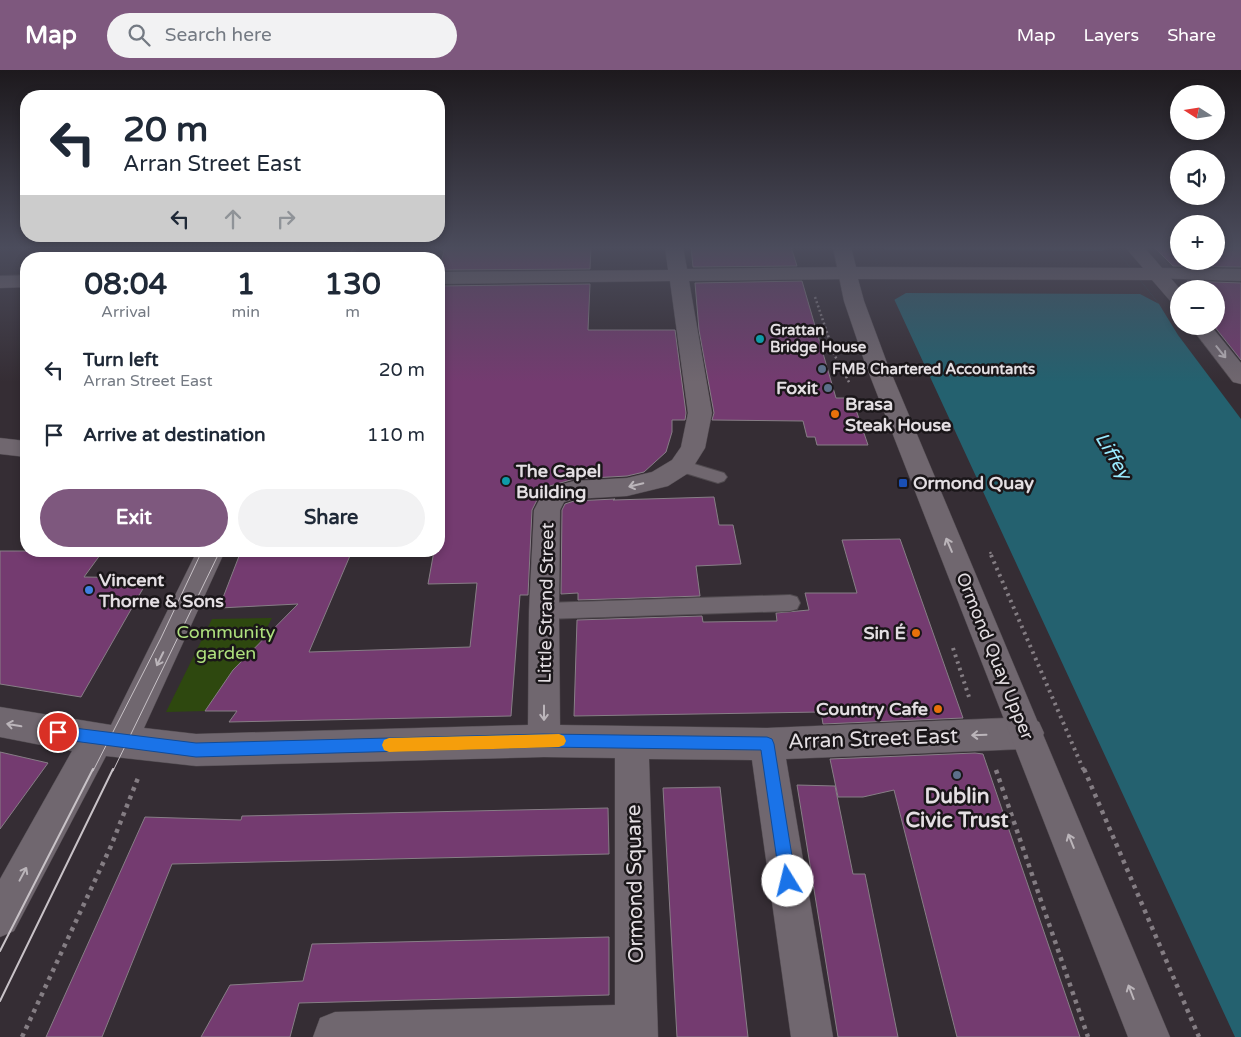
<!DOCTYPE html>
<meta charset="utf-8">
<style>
:root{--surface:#fff;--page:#f2f2f3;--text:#1f2937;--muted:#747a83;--accent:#7e587e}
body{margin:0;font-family:"Varela Round",sans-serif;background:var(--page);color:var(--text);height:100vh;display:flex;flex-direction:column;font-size:19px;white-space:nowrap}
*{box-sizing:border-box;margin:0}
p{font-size:16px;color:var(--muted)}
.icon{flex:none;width:28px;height:28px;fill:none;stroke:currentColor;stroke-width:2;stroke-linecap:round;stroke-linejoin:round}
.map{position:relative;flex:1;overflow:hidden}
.details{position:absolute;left:20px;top:182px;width:425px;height:305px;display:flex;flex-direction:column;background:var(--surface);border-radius:20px;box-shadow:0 2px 8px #0003}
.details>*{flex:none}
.top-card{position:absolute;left:20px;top:20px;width:425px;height:152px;border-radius:20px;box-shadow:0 2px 8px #0003;background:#fff;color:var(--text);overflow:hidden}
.needle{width:32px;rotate:282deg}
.controls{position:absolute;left:1170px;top:15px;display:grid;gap:10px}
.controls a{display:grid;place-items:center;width:55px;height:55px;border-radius:50%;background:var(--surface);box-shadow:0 2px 8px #0003;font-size:25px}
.pin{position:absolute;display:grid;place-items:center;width:42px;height:42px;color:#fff;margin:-21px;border:2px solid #fff;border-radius:50%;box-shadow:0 1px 5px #0007}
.me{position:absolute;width:55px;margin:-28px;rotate:351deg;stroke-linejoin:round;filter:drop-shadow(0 0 4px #0008)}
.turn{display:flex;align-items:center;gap:18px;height:105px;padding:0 20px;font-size:22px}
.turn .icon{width:65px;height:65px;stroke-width:2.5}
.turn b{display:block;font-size:35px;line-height:42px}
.lanes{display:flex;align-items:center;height:48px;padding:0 20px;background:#0003;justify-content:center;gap:25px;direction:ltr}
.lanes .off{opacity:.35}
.eta{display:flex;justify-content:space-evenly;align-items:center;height:85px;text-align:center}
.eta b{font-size:30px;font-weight:700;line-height:35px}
.cta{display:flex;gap:10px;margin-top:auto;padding:10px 20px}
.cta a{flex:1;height:58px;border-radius:30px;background:var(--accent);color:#fff;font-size:20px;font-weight:700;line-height:58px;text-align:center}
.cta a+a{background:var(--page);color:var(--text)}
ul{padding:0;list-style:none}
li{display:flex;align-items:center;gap:15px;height:65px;padding:0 20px}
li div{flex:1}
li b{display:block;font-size:19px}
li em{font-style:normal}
header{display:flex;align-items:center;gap:30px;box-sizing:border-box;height:70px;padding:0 25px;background:var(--accent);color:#fff}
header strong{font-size:24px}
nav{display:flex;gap:28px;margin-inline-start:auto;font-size:18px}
.search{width:350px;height:45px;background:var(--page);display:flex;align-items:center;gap:12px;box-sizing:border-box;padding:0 18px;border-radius:28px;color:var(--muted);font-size:19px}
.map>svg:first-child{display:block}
</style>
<header>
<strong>Map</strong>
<div class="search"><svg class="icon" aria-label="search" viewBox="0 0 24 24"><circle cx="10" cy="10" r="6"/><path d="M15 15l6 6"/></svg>Search here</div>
<nav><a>Map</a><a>Layers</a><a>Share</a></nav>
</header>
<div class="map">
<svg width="1241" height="967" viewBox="0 0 1241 967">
<rect width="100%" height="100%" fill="#352d34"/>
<!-- green -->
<polygon fill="#2e480f" points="272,548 258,575 233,601 205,641 166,642 212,549"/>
<!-- water -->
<polygon fill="#24616f" points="870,177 1114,177 1159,234 1178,265 1241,349 1241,967 1235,967"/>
<!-- pier -->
<polygon fill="#352d34" points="870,177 882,177 887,180 1103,181 1109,177 1114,177 1159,234 1140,224 906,223 894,230"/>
<!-- building -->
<g fill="#743b70" stroke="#877e86">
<polygon points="445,177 591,177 590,199 439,200"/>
<polygon points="691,177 791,177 797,196 693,197"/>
<polygon points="1154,177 1179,177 1179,191 1216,191 1216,177 1241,177 1241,197 1173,196"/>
<polygon points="802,211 836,328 852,328 868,375 817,375 815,367 807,367 803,351 712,350 714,343 699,260 695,213"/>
<polygon points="1187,211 1241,213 1241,290 1214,256 1216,256 1216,219 1192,219 1194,218"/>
<polygon points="590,214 588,260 675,260 686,343 685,350 672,350 672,362 666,382 644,402 627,406 574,409 543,418 532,440 528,525 520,525 511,646 229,652 237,641 205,641 233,600 298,534 219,538 241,481 352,481 309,582 470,577 477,513 428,514 434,481 439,481 439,216"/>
<polygon points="714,427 719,455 733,455 741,494 696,496 700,526 578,530 578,523 561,524 562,440 565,434 574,431 615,429 613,430"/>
<polygon points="900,469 963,648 823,654 821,642 574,646 577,550 702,546 703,552 777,551 776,543 809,540 805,523 857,523 842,470"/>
<polygon points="0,481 103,481 84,507 149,508 81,627 0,614"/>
<polygon points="0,682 48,693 0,759"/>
<polygon points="975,683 983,684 1080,967 957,967 894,720 863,727 838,727 830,689"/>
<polygon points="797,715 835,716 853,804 865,804 898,967 838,967"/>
<polygon points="720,717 748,967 677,967 663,718"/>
<polygon points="608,738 609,784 172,794 102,967 46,967 145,747 241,750 242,746"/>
<polygon points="609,867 609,925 299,933 290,967 201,967 230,915 303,911 312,874"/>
</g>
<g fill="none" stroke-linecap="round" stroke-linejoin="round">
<defs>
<g id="lane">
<polygon points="681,390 724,403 727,407 724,411 718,413 675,400 673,396 675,392"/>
<polygon points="790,525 797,527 800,533 797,539 790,541 544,549 537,547 534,541 537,535 544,533"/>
</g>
<g id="street">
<polygon points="340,177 358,177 351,189 333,189"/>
<polygon points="665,177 683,177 687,199 848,197 855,199 857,203 855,207 848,209 689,211 712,343 705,378 690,402 668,416 627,426 574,429 564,432 560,440 559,541 560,655 767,658 1027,647 1039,652 1044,663 1039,674 1027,679 786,689 833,967 791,967 752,690 649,689 658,967 313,967 320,948 335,942 615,935 615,688 544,687 196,696 106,686 14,861 0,867 0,809 72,681 0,667 0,637 111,655 197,481 225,481 144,658 196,664 528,655 529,541 534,440 545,419 574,411 627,408 652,402 672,390 681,377 688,343 670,211 439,214 439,202 668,200"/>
<polygon points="1158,198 1241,199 1241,211 1151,208 1149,204 1151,200"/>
<polygon points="26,205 26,217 0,218 0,206"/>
<polygon points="0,368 26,371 26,387 0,384"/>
</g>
<g id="secondary">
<polygon points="833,177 851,177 856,197 1143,198 1125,177 1144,177 1180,219 1179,219 1179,235 1172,233 1152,210 858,209 864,231 887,293 1170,967 1128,967 865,293 844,231"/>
<polygon points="1190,256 1211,256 1241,293 1241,314 1233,312"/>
</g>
</defs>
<!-- lane casing -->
<use href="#lane" stroke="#504a4f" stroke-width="2"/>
<!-- street casing -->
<use href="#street" stroke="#504a4f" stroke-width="1"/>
<!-- secondary casing -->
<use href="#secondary" stroke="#504a4f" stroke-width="1"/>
<!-- path-far2 -->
<g stroke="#847d83" stroke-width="2.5" stroke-dasharray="2 2.5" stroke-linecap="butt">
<polyline points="815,227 835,286 850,314"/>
<polyline points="990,482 992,486"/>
</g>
<!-- path-far1 -->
<g stroke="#847d83" stroke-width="4" stroke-dasharray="2.5 4.5" stroke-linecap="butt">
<polyline points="991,485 1084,701"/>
<polyline points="953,578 969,627"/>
</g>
<!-- path -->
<g stroke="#847d83" stroke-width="4.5" stroke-dasharray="4 5" stroke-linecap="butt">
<polyline points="1084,699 1199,967"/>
<polyline points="996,700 1088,967"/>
<polyline points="22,967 111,776 138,708"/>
</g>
<!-- lane -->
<use href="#lane" fill="#70676f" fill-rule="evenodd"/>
<!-- street -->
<use href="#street" fill="#70676f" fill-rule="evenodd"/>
<!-- secondary -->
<use href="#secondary" fill="#70676f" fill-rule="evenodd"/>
<!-- tram-far1 -->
<g stroke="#c8c2c7" stroke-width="1">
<polyline points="336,189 343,177"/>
<polyline points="347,189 354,177"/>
<polyline points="93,701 161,568 202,481"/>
<polyline points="113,701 220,481"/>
</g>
<!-- tram -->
<g stroke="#c8c2c7" stroke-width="2">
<polyline points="0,881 93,699"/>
<polyline points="0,931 113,699"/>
</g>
</g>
<!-- one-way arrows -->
<defs><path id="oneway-shaft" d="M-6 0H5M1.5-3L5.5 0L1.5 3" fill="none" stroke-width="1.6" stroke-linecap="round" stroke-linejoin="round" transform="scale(1.25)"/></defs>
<g stroke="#bbb5ba">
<use href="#oneway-shaft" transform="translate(1221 282) rotate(51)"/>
<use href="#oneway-shaft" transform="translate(636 415) rotate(167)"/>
<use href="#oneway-shaft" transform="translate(949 475) rotate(-113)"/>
<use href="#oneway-shaft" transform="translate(160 589) rotate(116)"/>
<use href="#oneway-shaft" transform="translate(544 643) rotate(90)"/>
<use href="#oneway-shaft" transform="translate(14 655) rotate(-170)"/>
<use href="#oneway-shaft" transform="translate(979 665) rotate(178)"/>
<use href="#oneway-shaft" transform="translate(1071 771) rotate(-112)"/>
<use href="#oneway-shaft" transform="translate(23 804) rotate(-62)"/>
<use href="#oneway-shaft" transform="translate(1131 922) rotate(-111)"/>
</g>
<!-- sky -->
<linearGradient id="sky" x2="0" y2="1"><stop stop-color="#1d191d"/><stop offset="0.57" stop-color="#4b4c5c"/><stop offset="1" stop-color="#4b4c5c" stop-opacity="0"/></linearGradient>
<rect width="1241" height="312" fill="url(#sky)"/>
<!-- route -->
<polygon fill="#1a73e8" stroke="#114b97" points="58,656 196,673 544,664 767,667 772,669 774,674 796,811 794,816 788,818 783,816 780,811 761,680 544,677 196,687 58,669 53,667 51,662 53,658"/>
<!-- slow -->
<polygon fill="#f59e0b" points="559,664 564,666 566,671 564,675 559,677 389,682 384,680 382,675 384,670 389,668"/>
<!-- markers -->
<g fill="#0f9aa8" stroke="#1a1619" stroke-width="2">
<circle cx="760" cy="269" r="5"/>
<circle cx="506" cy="411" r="5"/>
</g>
<g fill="#5c6f8a" stroke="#1a1619" stroke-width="2">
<circle cx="822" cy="299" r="5"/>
<circle cx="828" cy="318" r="5"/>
<circle cx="957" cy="705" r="5"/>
</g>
<g fill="#e8710a" stroke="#1a1619" stroke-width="2">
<circle cx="835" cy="344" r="5"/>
<circle cx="916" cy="563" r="5"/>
<circle cx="938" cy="639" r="5"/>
</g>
<rect fill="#1a4fb4" stroke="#1a1619" stroke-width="2" x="898" y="408" width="10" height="10" rx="2.5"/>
<circle fill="#3f7fe0" stroke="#1a1619" stroke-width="2" cx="89" cy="520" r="5"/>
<g text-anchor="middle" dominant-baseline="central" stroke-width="5" stroke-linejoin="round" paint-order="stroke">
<!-- far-poi labels -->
<g font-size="15" font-weight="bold" fill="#e4dfe3" stroke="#1a1619" text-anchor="start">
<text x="770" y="260">Grattan<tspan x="770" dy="17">Bridge House</tspan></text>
<text x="832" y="299">FMB Chartered Accountants</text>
</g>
<!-- poi labels -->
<g font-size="18" font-weight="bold" fill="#e4dfe3" stroke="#1a1619" text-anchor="start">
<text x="818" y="318" text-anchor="end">Foxit</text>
<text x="845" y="334">Brasa<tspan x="845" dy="21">Steak House</tspan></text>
<text x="516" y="401">The Capel<tspan x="516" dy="21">Building</tspan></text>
<text x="913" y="413">Ormond Quay</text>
<text x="99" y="510">Vincent<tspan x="99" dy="21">Thorne &amp; Sons</tspan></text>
<text x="906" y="563" text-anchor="end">Sin É</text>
<text x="928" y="639" text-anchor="end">Country Cafe</text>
</g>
<!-- street labels -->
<g font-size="18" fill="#e4dfe3" stroke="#1a1619">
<text transform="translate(546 533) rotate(-89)">Little Strand Street</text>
<text transform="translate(995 586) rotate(68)">Ormond Quay Upper</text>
</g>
<!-- park labels -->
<g font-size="18" fill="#aee07d" stroke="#1a1619">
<text x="226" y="562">Community<tspan x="226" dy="21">garden</tspan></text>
</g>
<!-- water labels -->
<g font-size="19" font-style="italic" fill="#9aebff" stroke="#1a1619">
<text transform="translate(1113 386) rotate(59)">Liffey</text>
</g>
<!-- near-street labels -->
<g font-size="21" fill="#e4dfe3" stroke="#1a1619">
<text transform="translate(873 669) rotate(-2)">Arran Street East</text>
<text transform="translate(635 814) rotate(-91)">Ormond Square</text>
</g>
<!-- near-poi labels -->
<g font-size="21" font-weight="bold" fill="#e4dfe3" stroke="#1a1619">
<text x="957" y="726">Dublin<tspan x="957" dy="24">Civic Trust</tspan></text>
</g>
</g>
</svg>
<div class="controls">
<a><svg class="needle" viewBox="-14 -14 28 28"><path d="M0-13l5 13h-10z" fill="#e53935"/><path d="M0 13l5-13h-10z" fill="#747a83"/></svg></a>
<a><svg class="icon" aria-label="sound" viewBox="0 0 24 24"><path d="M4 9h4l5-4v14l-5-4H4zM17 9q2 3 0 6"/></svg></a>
<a>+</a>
<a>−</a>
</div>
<div class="pin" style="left:58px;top:662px;background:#d93025"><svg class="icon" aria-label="arrive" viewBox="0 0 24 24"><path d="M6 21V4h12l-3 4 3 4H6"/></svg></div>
<svg class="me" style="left:788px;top:811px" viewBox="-20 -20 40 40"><circle r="19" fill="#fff"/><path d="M0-13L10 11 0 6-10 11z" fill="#1a73e8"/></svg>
<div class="top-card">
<div class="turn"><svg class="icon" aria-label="left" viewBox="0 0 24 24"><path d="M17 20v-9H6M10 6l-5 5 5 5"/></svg><div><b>20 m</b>Arran Street East</div></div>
<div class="lanes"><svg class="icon" aria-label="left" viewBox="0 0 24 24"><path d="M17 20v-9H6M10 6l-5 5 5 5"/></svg><svg class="icon off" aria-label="ahead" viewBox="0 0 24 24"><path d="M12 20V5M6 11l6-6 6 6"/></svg><svg class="icon off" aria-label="right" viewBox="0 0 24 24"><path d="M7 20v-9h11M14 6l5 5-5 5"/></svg></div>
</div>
<section class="details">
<div class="eta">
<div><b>08:04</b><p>Arrival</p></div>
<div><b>1</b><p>min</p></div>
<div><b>130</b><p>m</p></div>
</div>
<ul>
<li><svg class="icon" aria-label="left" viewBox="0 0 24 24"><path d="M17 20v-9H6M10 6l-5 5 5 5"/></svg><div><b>Turn left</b><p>Arran Street East</p></div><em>20 m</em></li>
<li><svg class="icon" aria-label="arrive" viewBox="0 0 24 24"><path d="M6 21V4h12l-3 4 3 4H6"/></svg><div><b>Arrive at destination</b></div><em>110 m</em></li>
</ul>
<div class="cta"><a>Exit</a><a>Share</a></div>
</section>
</div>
